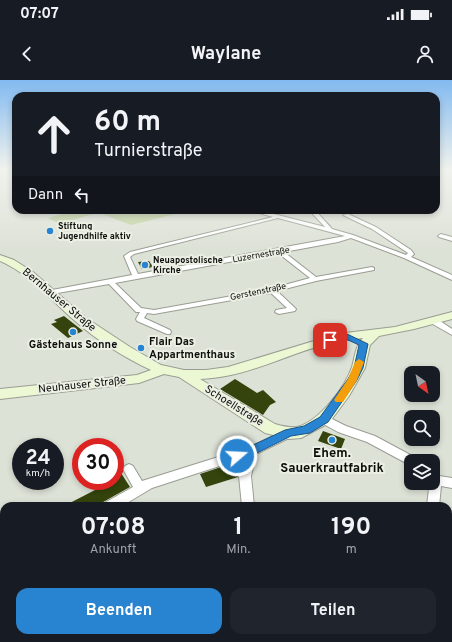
<!DOCTYPE html>
<html lang="de">
<meta charset="utf-8">
<style>
:root{--surface:#171b24;--page:#20242c;--text:#f1f3f6;--muted:#9ea1a6;--accent:#2883d0}
body{margin:0;font-family:Overpass,sans-serif;background:var(--page);color:var(--text);height:100vh;display:flex;flex-direction:column;font-size:15px;white-space:nowrap}
*{box-sizing:border-box;margin:0}
p{font-size:13px;color:var(--muted)}
.icon{flex:none;width:22px;height:22px;fill:none;stroke:currentColor;stroke-width:2;stroke-linecap:round;stroke-linejoin:round}
.map{position:relative;flex:1;overflow:hidden}
.details{position:absolute;left:0px;top:422px;width:452px;height:140px;display:flex;flex-direction:column;background:var(--surface);border-radius:12px 12px 0 0;box-shadow:0 2px 6px #0003}
.details>*{flex:none}
.banner{position:absolute;left:12px;top:12px;width:428px;height:122px;border-radius:12px;box-shadow:0 2px 6px #0003;background:#171b24;color:var(--text);overflow:hidden}
.needle{width:26px;rotate:147deg}
.buttons{position:absolute;left:404px;top:286px;display:grid;gap:8px}
.buttons a{display:grid;place-items:center;width:36px;height:36px;border-radius:8px;background:var(--surface);box-shadow:0 2px 6px #0003;font-size:20px}
.speed{position:absolute;left:12px;top:358px;display:flex;gap:8px;font-size:20px;font-weight:700;text-align:center}
.speed>*{display:grid;place-content:center;width:52px;height:52px;border-radius:50%;background:var(--surface);box-shadow:0 2px 6px #0003;line-height:1}
.speed small{font-size:10px;font-weight:400}
.speed .limit{border:6px solid #d22;background:#fff;color:#111}
.pin{position:absolute;display:grid;place-items:center;width:34px;height:34px;color:#fff;margin:-17px;border-radius:8px;box-shadow:0 2px 6px #0006}
.me{position:absolute;width:44px;margin:-22px;rotate:71deg;stroke-linejoin:round;filter:drop-shadow(0 0 3px #0008)}
.turn{display:flex;align-items:center;gap:14px;height:84px;padding:0 16px;font-size:18px}
.turn .icon{width:52px;height:52px;stroke-width:2.5}
.turn b{display:block;font-size:28px;line-height:34px}
.then{display:flex;align-items:center;height:38px;padding:0 16px;background:#0003;gap:8px;font-size:15px}
.eta{display:flex;justify-content:space-evenly;align-items:center;height:68px;text-align:center}
.eta b{font-size:24px;font-weight:700;line-height:28px}
.button{display:flex;gap:8px;margin-top:auto;padding:8px 16px}
.button a{flex:1;height:46px;border-radius:12px;background:var(--accent);color:#fff;font-size:16px;font-weight:700;line-height:46px;text-align:center}
.button a+a{background:var(--page);color:var(--text)}
.status{display:flex;justify-content:space-between;align-items:center;height:28px;padding:0 20px;background:var(--surface);direction:ltr}
.status svg{height:11px;fill:currentColor}
header{display:flex;justify-content:space-between;align-items:center;height:52px;padding:0 16px;background:var(--surface);font-size:18px;font-weight:700}
.map>svg:first-child{display:block}
</style>
<div class="status"><b>07:07</b><svg viewBox="0 0 49 12"><path d="M0 12V9h3v3zM5 12V6h3v6zM10 12V3h3v9zM15 12V0h3v12zM26 1h20v11H26zM47 4h2v5h-2z"/></svg></div>
<header><svg class="icon" aria-label="back" viewBox="0 0 24 24"><path d="M15 5l-7 7 7 7"/></svg>Waylane<svg class="icon" aria-label="person" viewBox="0 0 24 24"><circle cx="12" cy="8" r="4"/><path d="M4 21q1-7 8-7t8 7"/></svg></header>
<div class="map">
<svg width="452" height="562" viewBox="0 0 452 562">
<rect width="100%" height="100%" fill="#dde2d7"/>
<!-- green -->
<g fill="#c1d3a0">
<polygon points="76,130 83,130 93,134 60,144 48,138"/>
<polygon points="118,130 192,130 131,145 102,134"/>
<polygon points="0,522 4,533 4,558 96,558 95,562 0,562"/>
</g>
<g fill="none" stroke-linecap="round" stroke-linejoin="round">
<!-- stream -->
<polyline stroke="#648cb3" stroke-width="1.5" points="326,142 330,146"/>
</g>
<!-- building -->
<g fill="#34440c">
<polygon points="149,181 153,187 142,189 138,182"/>
<polygon points="64,236 83,251 68,258 51,244 57,242 54,240"/>
<polygon points="235,299 257,313 263,310 276,322 270,325 263,335 220,309"/>
<polygon points="323,351 345,359 341,369 318,361"/>
<polygon points="233,383 238,393 238,397 206,407 200,394"/>
<polygon points="115,384 116,386 120,384 122,387 123,392 121,393 130,407 96,426 64,426 97,409 93,401 115,401"/>
</g>
<g fill="none" stroke-linecap="round" stroke-linejoin="round">
<defs>
<g id="minor">
<path d="M 249,130 L 258,130 L 325,147 L 309,130 L 315,130 L 332,149 L 353,155 L 406,175 L 408,173 L 372,149 L 343,135 L 348,134 L 376,147 L 411,170 L 414,174 L 411,177 L 452,195 L 452,200 L 404,178 L 351,158 L 338,162 L 284,172 L 316,197 L 372,187 L 374,188 L 374,190 L 316,201 L 277,211 L 296,229 L 295,231 L 279,234 L 275,232 L 276,230 L 287,228 L 271,213 L 154,234 L 147,233 L 144,238 L 170,250 L 171,252 L 170,254 L 167,254 L 137,241 L 136,239 L 140,232 L 136,232 L 109,204 L 52,214 L 48,212 L 52,210 L 132,195 L 124,176 L 130,172 L 273,137 ZM 278,138 L 345,156 L 138,194 L 130,177 L 134,174 ZM 278,173 L 310,198 L 266,210 L 154,230 L 141,228 L 115,203 Z"/>
<polygon points="441,154 452,157 452,161 439,157 438,156"/>
<polygon points="431,239 437,239 452,249 452,255 431,243 430,241"/>
<polygon points="324,335 346,346 375,356 416,378 418,381 411,381 411,385 408,384 367,362 338,352 320,342 319,339 320,336"/>
<polygon points="289,349 293,350 294,353 293,356 256,374 251,396 254,426 242,426 239,396 244,378 152,408 122,426 105,426 106,422 133,407 123,389 125,386 129,384 133,386 142,401 247,368"/>
<polygon points="433,395 452,398 452,408 441,406 439,426 427,426 429,408 427,403 433,403"/>
<polygon points="448,505 452,507 452,523 448,521"/>
<polygon points="319,558 341,558 342,562 320,562"/>
<polygon points="395,558 411,558 410,562 394,562"/>
</g>
<path id="secondary" d="M 0,175 L 14,180 L 33,192 L 86,238 L 130,267 L 161,285 L 184,290 L 206,290 L 228,287 L 337,254 L 395,247 L 452,232 L 452,239 L 414,249 L 379,256 L 370,265 L 365,288 L 349,316 L 329,343 L 301,358 L 289,359 L 265,353 L 179,297 L 164,294 L 139,303 L 0,319 L 0,309 L 137,295 L 151,290 C 125,278 95,259 74,240 C 50,219 30,194 0,181 ZM 363,258 C 355,266 355,277 352,287 C 345,307 319,342 297,347 C 289,348 282,346 275,344 L 200,299 C 248,298 292,271 338,261 C 346,260 355,259 363,258 Z"/>
</defs>
<!-- minor casing -->
<use href="#minor" stroke="#999d93" stroke-width="2"/>
<!-- secondary casing -->
<use href="#secondary" stroke="#999d93" stroke-width="2"/>
<!-- minor -->
<use href="#minor" fill="#fff" fill-rule="evenodd"/>
<!-- secondary -->
<use href="#secondary" fill="#ecf8d3" fill-rule="evenodd"/>
</g>
<!-- sky -->
<linearGradient id="sky" x2="0" y2="1"><stop stop-color="#82baf0"/><stop offset="0.53" stop-color="#f0f2ed"/><stop offset="1" stop-color="#f0f2ed" stop-opacity="0"/></linearGradient>
<rect width="452" height="168" fill="url(#sky)"/>
<!-- route -->
<polygon fill="#2883d0" stroke="#1a5587" points="347,254 368,264 363,288 357,300 328,342 310,353 291,356 255,374 237,380 232,379 231,376 232,372 247,368 285,350 304,346 320,337 348,299 354,288 359,265 346,259 330,263 326,260 327,258"/>
<!-- slow -->
<polygon fill="#f59e0b" points="359,279 364,282 357,300 343,322 336,322 334,320 348,299 355,282"/>
<!-- markers -->
<g fill="#2883d0" stroke="#ebefe4" stroke-width="1.5">
<circle cx="50" cy="151" r="4"/>
<circle cx="145" cy="185" r="4"/>
<circle cx="73" cy="252" r="4"/>
<circle cx="141" cy="268" r="4"/>
<circle cx="332" cy="360" r="4"/>
</g>
<g text-anchor="middle" dominant-baseline="central" stroke-width="4" stroke-linejoin="round" paint-order="stroke">
<!-- far-poi labels -->
<g font-size="9" font-weight="bold" fill="#0d0e0a" stroke="#ebefe4" text-anchor="start">
<text x="58" y="146">Stiftung<tspan x="58" dy="10">Jugendhilfe aktiv</tspan></text>
<text x="153" y="180">Neuapostolische<tspan x="153" dy="10">Kirche</tspan></text>
</g>
<!-- far-street labels -->
<g font-size="9" fill="#0d0e0a" stroke="#ebefe4">
<text transform="translate(261 175) rotate(-10)">Luzernestraße</text>
<text transform="translate(258 212) rotate(-12)">Gerstenstraße</text>
</g>
<!-- street labels -->
<g font-size="11" fill="#0d0e0a" stroke="#ebefe4">
<text transform="translate(59 220) rotate(40)">Bernhauser Straße</text>
<text transform="translate(82 305) rotate(-6)">Neuhauser Straße</text>
<text transform="translate(234 326) rotate(32)">Schoellstraße</text>
</g>
<!-- poi labels -->
<g font-size="11" font-weight="bold" fill="#0d0e0a" stroke="#ebefe4" text-anchor="start">
<text x="149" y="262">Flair Das<tspan x="149" dy="13">Appartmenthaus</tspan></text>
<text x="73" y="265" text-anchor="middle">Gästehaus Sonne</text>
</g>
<!-- near-poi labels -->
<g font-size="13" font-weight="bold" fill="#0d0e0a" stroke="#ebefe4">
<text x="332" y="374">Ehem.<tspan x="332" dy="15">Sauerkrautfabrik</tspan></text>
</g>
</g>
</svg>
<div class="buttons">
<a><svg class="needle" viewBox="-14 -14 28 28"><path d="M0-13l5 13h-10z" fill="#e53935"/><path d="M0 13l5-13h-10z" fill="#9ea1a6"/></svg></a>
<a><svg class="icon" aria-label="search" viewBox="0 0 24 24"><circle cx="10" cy="10" r="6"/><path d="M15 15l6 6"/></svg></a>
<a><svg class="icon" aria-label="layers" viewBox="0 0 24 24"><path d="M12 4l9 5-9 5-9-5zM3 14l9 5 9-5"/></svg></a>
</div>
<div class="speed"><div>24<small>km/h</small></div><div class="limit">30</div></div>
<div class="pin" style="left:330px;top:260px;background:#d93025"><svg class="icon" aria-label="arrive" viewBox="0 0 24 24"><path d="M6 21V4h12l-3 4 3 4H6"/></svg></div>
<svg class="me" style="left:237px;top:376px" viewBox="-20 -20 40 40"><circle r="17" fill="#2883d0" stroke="#fff" stroke-width="3"/><path d="M0-11L8 9 0 5-8 9z" fill="#fff"/></svg>
<div class="banner">
<div class="turn"><svg class="icon" aria-label="ahead" viewBox="0 0 24 24"><path d="M12 20V5M6 11l6-6 6 6"/></svg><div><b>60 m</b>Turnierstraße</div></div>
<div class="then">Dann<svg class="icon" aria-label="left" viewBox="0 0 24 24"><path d="M17 20v-9H6M10 6l-5 5 5 5"/></svg></div>
</div>
<section class="details">
<div class="eta">
<div><b>07:08</b><p>Ankunft</p></div>
<div><b>1</b><p>Min.</p></div>
<div><b>190</b><p>m</p></div>
</div>
<div class="button"><a>Beenden</a><a>Teilen</a></div>
</section>
</div>
